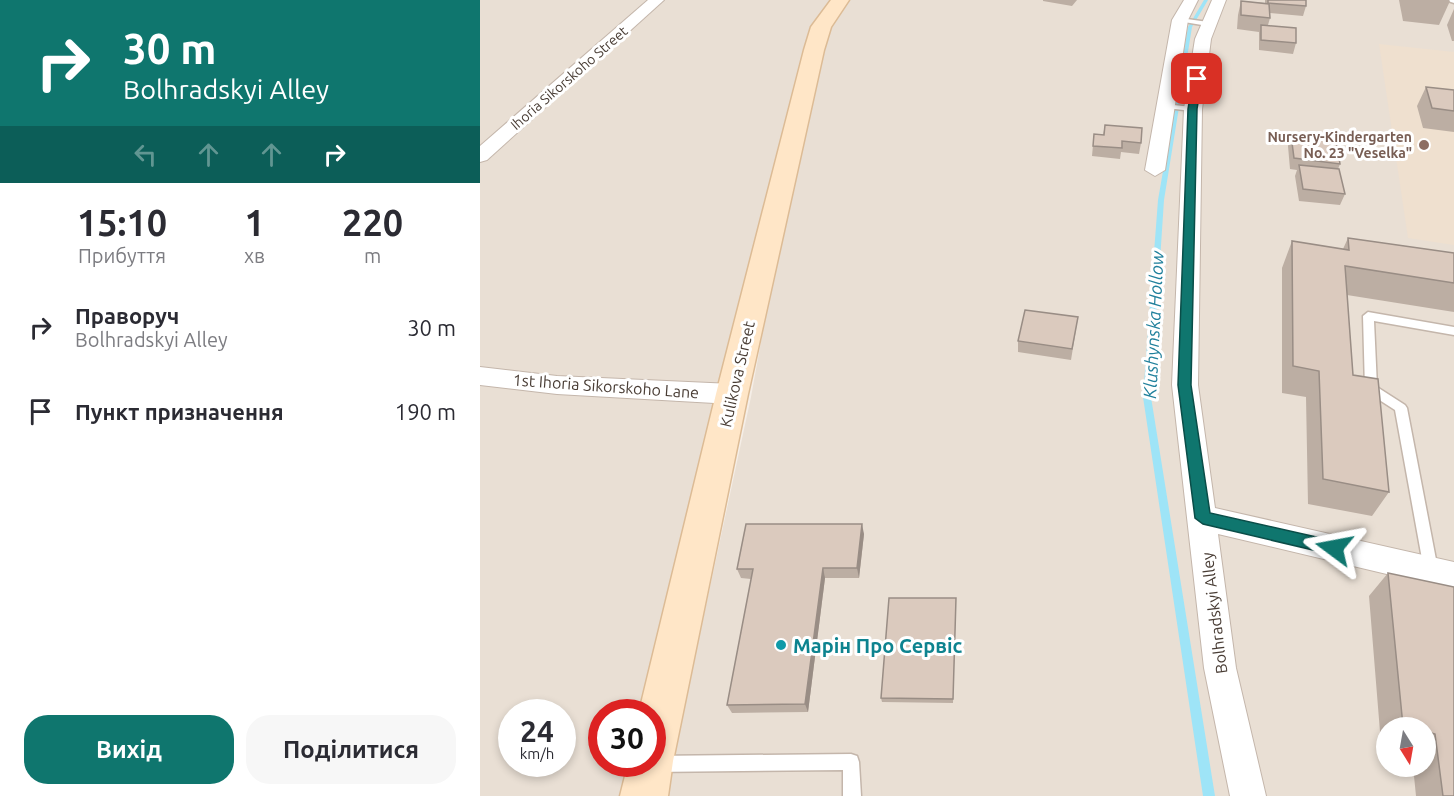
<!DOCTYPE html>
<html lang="uk">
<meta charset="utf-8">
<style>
:root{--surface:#fff;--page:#f7f7f7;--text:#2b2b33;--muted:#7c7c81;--accent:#0f766e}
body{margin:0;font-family:Ubuntu,sans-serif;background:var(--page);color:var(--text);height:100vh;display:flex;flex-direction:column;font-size:22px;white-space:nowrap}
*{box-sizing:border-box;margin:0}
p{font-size:20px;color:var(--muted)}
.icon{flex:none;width:33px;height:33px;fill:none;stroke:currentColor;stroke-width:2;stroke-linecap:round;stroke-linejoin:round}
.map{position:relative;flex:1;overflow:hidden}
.panel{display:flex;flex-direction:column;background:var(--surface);width:480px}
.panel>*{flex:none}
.top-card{background:#0f766e;color:#fff;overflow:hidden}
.needle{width:39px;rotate:169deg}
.tools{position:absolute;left:896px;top:717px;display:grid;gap:12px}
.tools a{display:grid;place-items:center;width:60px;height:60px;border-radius:50%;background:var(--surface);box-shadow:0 3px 9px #0003;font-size:30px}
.speed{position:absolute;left:18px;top:699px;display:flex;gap:12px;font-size:30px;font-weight:700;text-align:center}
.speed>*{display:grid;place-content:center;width:78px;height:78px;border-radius:50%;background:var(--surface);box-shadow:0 3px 9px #0003;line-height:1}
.speed small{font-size:15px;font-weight:400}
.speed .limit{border:9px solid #d22;background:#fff;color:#111}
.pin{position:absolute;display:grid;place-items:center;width:51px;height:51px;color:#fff;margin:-26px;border-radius:12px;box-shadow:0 3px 9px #0006}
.me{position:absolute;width:66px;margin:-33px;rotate:283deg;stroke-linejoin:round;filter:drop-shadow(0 0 4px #0008)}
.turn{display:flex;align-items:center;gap:21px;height:126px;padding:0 24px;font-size:27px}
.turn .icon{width:78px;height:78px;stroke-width:2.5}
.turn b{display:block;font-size:42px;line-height:51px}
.lanes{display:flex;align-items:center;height:57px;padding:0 24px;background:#0003;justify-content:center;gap:30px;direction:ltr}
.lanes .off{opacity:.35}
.eta{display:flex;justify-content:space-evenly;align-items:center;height:102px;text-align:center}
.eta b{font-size:36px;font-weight:700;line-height:42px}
.button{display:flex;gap:12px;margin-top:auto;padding:12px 24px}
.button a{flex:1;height:69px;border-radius:24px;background:var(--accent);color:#fff;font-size:24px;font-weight:700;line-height:69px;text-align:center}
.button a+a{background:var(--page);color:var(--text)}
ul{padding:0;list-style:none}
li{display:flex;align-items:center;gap:18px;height:84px;padding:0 24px}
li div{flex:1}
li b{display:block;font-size:22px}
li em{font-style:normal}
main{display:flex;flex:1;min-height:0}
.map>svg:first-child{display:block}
</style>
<main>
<section class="panel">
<div class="top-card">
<div class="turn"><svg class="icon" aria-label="right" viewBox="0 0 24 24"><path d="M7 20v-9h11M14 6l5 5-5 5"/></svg><div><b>30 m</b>Bolhradskyi Alley</div></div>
<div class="lanes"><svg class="icon off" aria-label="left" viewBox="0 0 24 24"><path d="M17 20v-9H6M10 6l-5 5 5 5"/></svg><svg class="icon off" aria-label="ahead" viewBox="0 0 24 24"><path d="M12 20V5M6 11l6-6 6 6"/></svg><svg class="icon off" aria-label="ahead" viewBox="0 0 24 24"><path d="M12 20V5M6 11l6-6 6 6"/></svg><svg class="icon" aria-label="right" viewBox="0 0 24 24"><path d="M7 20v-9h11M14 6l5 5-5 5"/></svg></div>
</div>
<div class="eta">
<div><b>15:10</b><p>Прибуття</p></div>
<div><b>1</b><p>хв</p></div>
<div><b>220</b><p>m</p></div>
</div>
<ul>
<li><svg class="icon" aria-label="right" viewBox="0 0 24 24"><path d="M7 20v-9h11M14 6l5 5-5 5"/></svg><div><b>Праворуч</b><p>Bolhradskyi Alley</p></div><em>30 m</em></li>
<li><svg class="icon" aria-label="arrive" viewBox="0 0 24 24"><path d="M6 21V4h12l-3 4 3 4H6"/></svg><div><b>Пункт призначення</b></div><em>190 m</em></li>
</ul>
<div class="button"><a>Вихід</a><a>Поділитися</a></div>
</section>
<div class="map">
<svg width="974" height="796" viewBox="0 0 974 796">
<rect width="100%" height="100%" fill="#f5eee7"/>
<!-- residential -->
<path fill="#e9dfd4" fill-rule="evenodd" d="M 0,0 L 974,0 L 974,796 L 185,796 L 271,397 L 332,60 L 238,403 L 164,712 L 122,712 L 122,764 L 151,764 L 143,796 L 0,796 ZM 32,712 L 82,712 L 82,764 L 32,764 ZM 906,728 L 945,728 L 945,766 L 906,766 Z"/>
<!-- education -->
<polygon fill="#efe0cf" points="899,44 974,52 974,245 928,238"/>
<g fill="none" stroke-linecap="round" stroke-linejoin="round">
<!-- stream -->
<polygon fill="#9ee4f7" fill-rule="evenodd" points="724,0 728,0 712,27 684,200 671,397 735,796 723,796 663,397 678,200 708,27"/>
<defs>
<g id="lane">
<polygon points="967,0 974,0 974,3 968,1"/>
<polygon points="700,18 728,22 732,24 728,26 698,21 698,19"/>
<path d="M 688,74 L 717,77 L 721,79 C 713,83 695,80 687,76 Z"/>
<polygon points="683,104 713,107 717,109 713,111 686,108 683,108"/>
<polygon points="888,312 974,327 974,335 894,321 897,387 925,405 927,408 958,570 956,575 951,576 946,575 944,570 915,410 887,392 885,389 883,316"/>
<polygon points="371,754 377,756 379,762 381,796 363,796 363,770 171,772 165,770 163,764 172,764 172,756"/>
</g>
<g id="street">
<polygon points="168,0 184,0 7,160 0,162 0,146"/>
<polygon points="704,0 718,0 708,20 685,170 675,176 665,170 692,20"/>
<polygon points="732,0 746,0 731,39 722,109 718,385 735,508 974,562 974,590 738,534 756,668 786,796 750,796 724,668 692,385 704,109 715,39"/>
<polygon points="0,367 77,376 252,384 261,387 265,394 261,401 252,404 77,394 0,385"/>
</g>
<polygon id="secondary" points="351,0 369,0 351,27 344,50 268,394 193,761 188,796 140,796 148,764 172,764 172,712 159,712 236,394 324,50 331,27"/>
</defs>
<!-- lane casing -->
<use href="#lane" stroke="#c4b6ab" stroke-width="3"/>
<!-- street casing -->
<use href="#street" stroke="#c4b6ab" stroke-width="2"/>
<!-- secondary casing -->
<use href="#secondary" stroke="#dcbb95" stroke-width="3"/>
<!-- lane -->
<use href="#lane" fill="#fff" fill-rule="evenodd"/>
<!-- street -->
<use href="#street" fill="#fff" fill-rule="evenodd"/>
<!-- secondary -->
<use href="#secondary" fill="#ffe6c7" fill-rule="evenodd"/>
</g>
<!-- wall -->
<g fill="#bcaea3">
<polygon points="563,0 597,0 592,6 563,1"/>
<polygon points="785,0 826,0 826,6 823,16 790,13 790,18 788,25 816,43 813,54 779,50 779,32 757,29 758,15 761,1 785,3"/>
<polygon points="919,0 969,0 970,1 959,25 923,21"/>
<polygon points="974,9 974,41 972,41 967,25"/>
<polygon points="946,87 974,90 974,132 943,128 937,106"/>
<polygon points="625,125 661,143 659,154 641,152 640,159 612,156 614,134 623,135"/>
<polygon points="811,135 860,164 858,169 865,194 860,205 819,201 815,176 817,170 810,169 808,146"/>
<polygon points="868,238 974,253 974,312 867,295 873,375 909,492 892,516 828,504 826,397 802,393 802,268 812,241 863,249"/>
<polygon points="598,317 591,360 538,352 538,341"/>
<polygon points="384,534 379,578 345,578 328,712 252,713 247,705 271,579 261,578 257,569"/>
<polygon points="908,573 974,796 936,796 933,766 945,766 945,728 906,728 906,746 901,744 889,596"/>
<polygon points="476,598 473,703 402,702 401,698"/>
</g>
<!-- shaded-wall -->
<g fill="#998d85">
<polygon points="382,524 384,534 379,578 377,568"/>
<polygon points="343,568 345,578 328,712 325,704"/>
</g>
<!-- building -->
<g fill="#dbcabe" stroke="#998d85" stroke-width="1.5">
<polygon points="788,0 826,0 826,6 788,3"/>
<polygon points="761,1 789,4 790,18 761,15"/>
<polygon points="781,25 816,28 816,43 781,40"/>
<polygon points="946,87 974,90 974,111 952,108"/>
<polygon points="625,125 662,128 661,143 642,141 642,148 613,146 614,134 624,135"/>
<polygon points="811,135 856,140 860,164 814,158"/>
<polygon points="819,165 859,169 865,194 823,189"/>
<polygon points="868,238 974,253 974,283 865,266 873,375 898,379 909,492 843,479 839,371 813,366 812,241 869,250"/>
<polygon points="545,310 598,317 592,349 538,341"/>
<polygon points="266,524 382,524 377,568 343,568 325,704 247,705 273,569 257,569"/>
<polygon points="908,573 974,587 974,796 963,796 955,734 945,731 945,728 930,728 923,726"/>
<polygon points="409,598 476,598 473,699 401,698"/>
</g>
<!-- route -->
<polygon fill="#0f766e" stroke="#0a4d48" stroke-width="1.5" points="717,76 722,79 717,109 711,385 730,513 854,541 860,543 862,548 860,553 854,555 723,524 715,518 698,385 708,109 713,79"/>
<!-- markers -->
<circle fill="#8d6e63" stroke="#fff" stroke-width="2" cx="944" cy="145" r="6"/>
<circle fill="#0f9aa8" stroke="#fff" stroke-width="2" cx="301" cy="645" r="6"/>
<g text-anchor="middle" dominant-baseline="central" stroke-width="6" stroke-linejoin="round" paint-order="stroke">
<!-- far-street labels -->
<g font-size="14" fill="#493d35" stroke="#fff">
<text transform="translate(89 78) rotate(-41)">Ihoria Sikorskoho Street</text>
</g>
<!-- far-education labels -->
<g font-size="14" font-weight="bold" fill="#785e54" stroke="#fff" text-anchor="end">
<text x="932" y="137">Nursery-Kindergarten<tspan x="932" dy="16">No. 23 "Veselka"</tspan></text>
</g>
<!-- street labels -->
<g font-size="16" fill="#493d35" stroke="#fff">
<text transform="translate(257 374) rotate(-77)">Kulikova Street</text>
<text transform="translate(126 386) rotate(4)">1st Ihoria Sikorskoho Lane</text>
<text transform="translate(734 613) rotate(-97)">Bolhradskyi Alley</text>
</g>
<!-- water labels -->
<g font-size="18" font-style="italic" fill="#20809c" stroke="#fff">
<text transform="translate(673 325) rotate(-87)">Klushynska Hollow</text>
</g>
<!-- near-culture labels -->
<g font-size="20" font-weight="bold" fill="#0d838f" stroke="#fff" text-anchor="start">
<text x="313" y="645">Марін Про Сервіс</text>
</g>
</g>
</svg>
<div class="tools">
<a><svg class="needle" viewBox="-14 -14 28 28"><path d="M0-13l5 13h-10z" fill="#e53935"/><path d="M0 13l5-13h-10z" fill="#7c7c81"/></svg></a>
</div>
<div class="speed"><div>24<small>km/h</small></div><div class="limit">30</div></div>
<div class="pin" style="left:717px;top:79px;background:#d93025"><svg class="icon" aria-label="arrive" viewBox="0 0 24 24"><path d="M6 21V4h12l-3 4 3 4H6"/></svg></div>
<svg class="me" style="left:854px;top:548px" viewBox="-20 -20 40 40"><path d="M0-17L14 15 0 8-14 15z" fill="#0f766e" stroke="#fff" stroke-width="4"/></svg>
</div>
</main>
